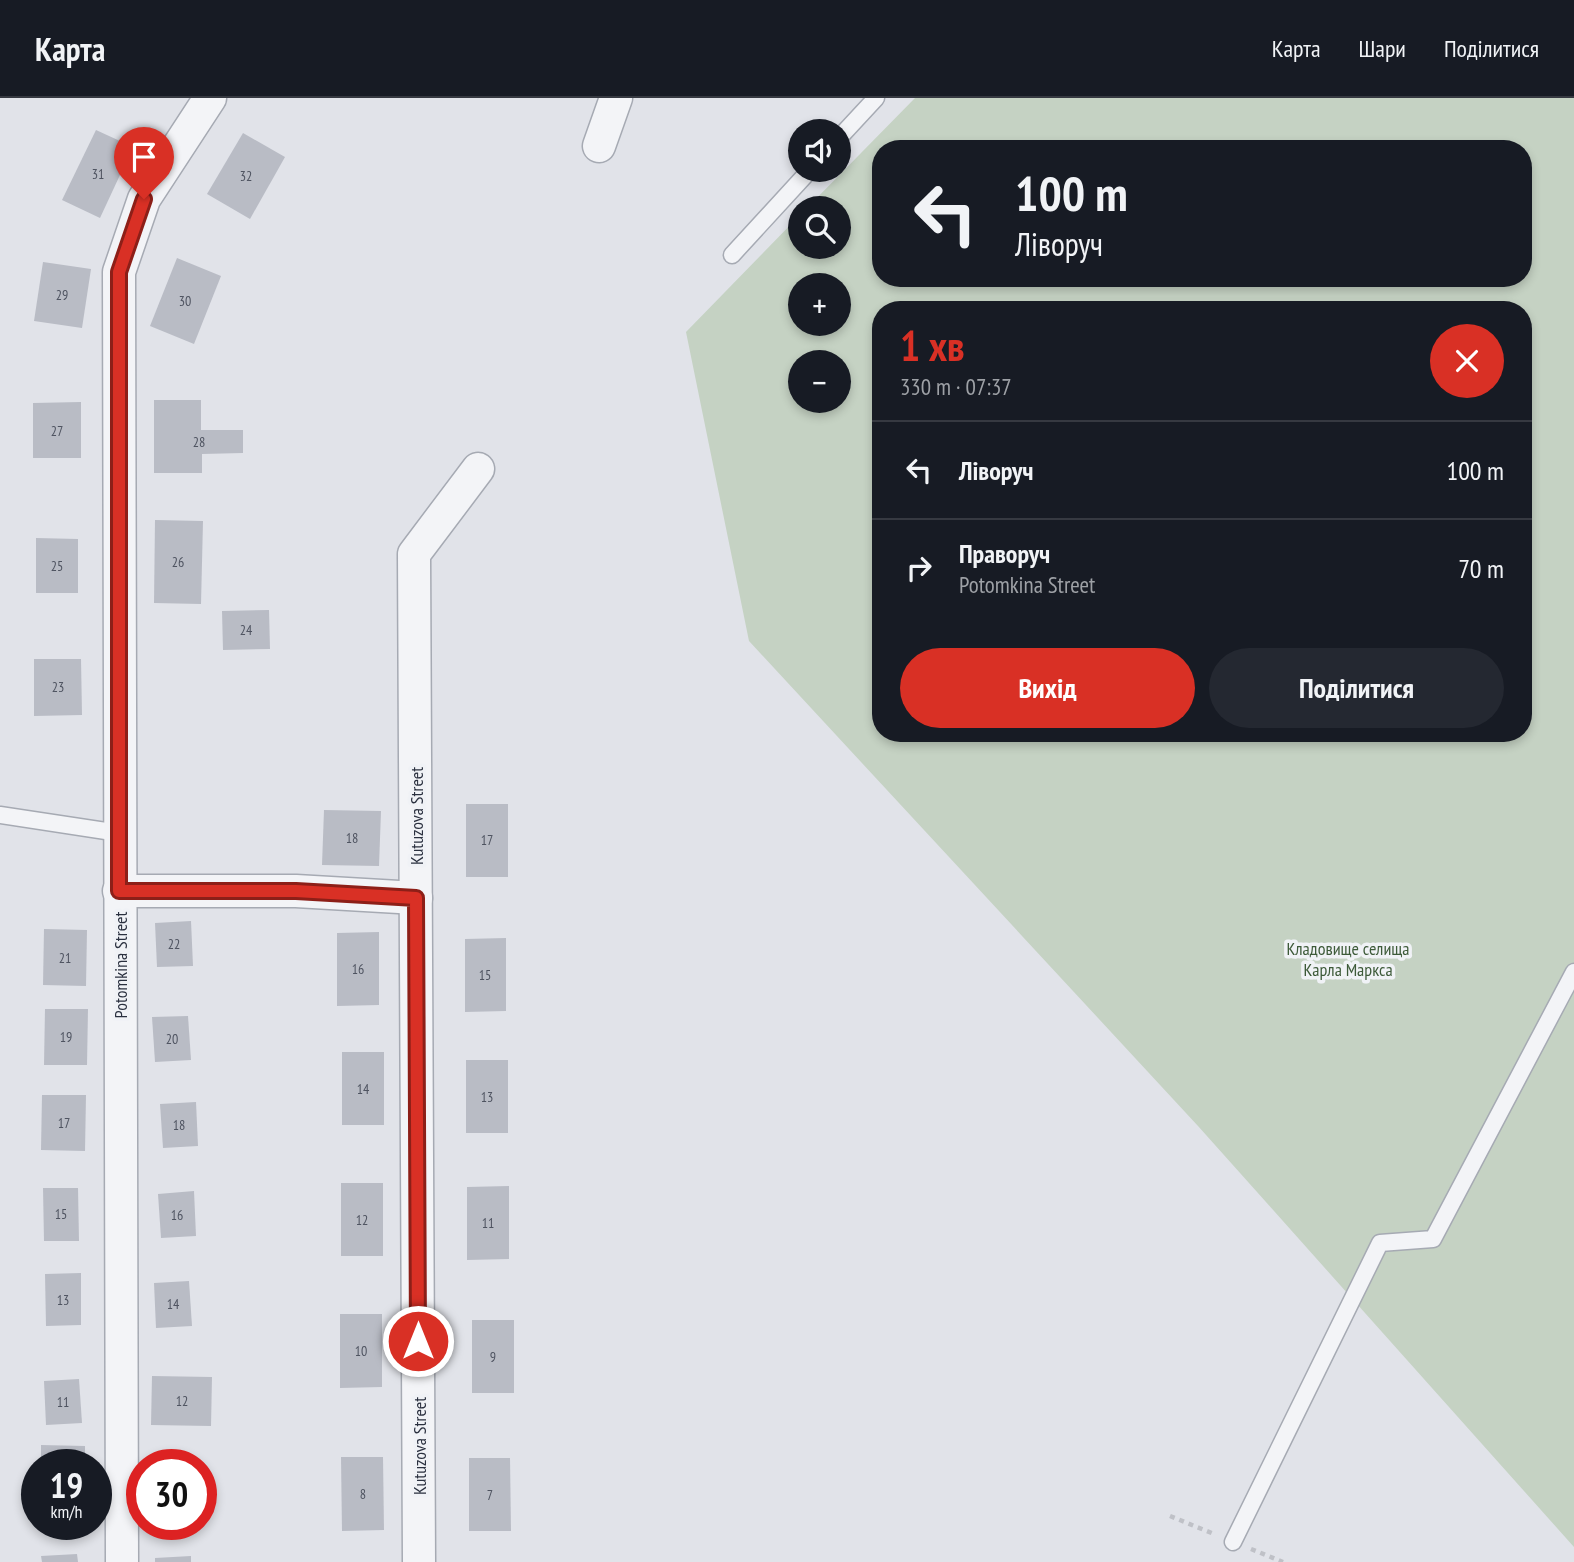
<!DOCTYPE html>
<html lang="uk">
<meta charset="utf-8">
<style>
:root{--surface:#171b24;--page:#242831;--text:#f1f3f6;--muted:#9ea1a6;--line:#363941;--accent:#d93025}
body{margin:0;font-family:"PT Sans Narrow",sans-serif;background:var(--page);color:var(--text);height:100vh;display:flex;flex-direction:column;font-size:26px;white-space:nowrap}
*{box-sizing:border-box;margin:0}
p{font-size:23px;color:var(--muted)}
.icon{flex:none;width:38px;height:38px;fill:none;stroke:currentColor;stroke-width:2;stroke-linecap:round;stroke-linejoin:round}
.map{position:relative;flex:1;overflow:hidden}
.side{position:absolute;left:872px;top:203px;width:660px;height:441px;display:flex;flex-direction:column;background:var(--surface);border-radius:28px;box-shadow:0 4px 10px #0003}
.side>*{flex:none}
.guide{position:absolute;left:872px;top:42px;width:660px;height:147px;border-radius:28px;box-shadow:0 4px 10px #0003;background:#171b24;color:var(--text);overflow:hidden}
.buttons{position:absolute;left:788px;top:21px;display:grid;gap:14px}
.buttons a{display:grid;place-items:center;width:63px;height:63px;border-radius:50%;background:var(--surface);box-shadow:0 4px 10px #0003;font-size:35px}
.speed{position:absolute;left:21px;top:1351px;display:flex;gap:14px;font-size:35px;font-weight:700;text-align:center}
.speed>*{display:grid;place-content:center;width:91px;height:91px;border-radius:50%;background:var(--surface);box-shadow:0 4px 10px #0003;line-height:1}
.speed small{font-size:18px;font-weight:400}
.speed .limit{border:10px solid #d22;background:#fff;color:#111}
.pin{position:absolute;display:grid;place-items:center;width:60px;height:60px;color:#fff;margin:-72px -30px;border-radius:50% 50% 50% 0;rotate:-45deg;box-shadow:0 0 7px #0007}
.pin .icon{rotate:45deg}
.me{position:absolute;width:77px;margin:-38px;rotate:0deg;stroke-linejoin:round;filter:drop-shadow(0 0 5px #0008)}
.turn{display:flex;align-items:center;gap:24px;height:147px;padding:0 28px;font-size:32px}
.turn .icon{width:91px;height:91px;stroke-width:2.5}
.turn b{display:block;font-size:49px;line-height:60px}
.round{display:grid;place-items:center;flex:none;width:74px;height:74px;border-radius:37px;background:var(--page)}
.summary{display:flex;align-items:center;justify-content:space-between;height:119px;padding:0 28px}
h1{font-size:42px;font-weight:600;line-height:52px;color:var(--accent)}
.cta{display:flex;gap:14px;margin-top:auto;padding:14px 28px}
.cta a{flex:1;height:80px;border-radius:42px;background:var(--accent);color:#fff;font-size:28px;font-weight:600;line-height:80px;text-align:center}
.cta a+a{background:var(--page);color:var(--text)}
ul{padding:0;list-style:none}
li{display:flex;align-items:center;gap:21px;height:98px;padding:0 28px;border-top:2px solid var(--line)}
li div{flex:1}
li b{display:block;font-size:26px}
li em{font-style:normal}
header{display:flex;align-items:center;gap:42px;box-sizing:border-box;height:98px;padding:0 35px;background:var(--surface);border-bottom:2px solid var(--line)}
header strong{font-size:33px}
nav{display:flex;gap:38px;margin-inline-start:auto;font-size:24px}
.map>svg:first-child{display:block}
</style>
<header>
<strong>Карта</strong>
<nav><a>Карта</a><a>Шари</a><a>Поділитися</a></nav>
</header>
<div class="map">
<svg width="1574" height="1464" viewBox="0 0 1574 1464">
<rect width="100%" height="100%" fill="#e1e3e9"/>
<!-- green -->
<path fill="#c5d2c3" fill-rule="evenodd" d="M 915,0 L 1574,0 L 1574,1449 L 1198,1028 L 749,543 L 686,234 L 800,117 L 800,149 L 838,149 L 838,110 L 807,110 ZM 880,51 L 1522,51 L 1522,180 L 880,180 ZM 800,187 L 838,187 L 838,226 L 800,226 ZM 880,212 L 1522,212 L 1522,635 L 880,635 ZM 800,264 L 838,264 L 838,303 L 800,303 Z"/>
<!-- building -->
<g fill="#b9bcc5">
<polygon points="96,32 133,49 100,120 62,102"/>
<polygon points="243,35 285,59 250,121 207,96"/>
<polygon points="177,160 221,178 194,246 150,228"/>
<polygon points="43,164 91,171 82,230 34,223"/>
<polygon points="154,302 201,302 201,332 243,332 243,355 202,356 202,375 154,375"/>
<polygon points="81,304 81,360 33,360 33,305"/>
<polygon points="155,422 203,423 201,506 154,505"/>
<polygon points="36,440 78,441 78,495 36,495"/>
<polygon points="269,512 270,551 223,552 222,513"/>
<polygon points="34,561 81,561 82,617 34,618"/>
<rect x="466" y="706" width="42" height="73"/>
<polygon points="324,712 381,713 379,768 322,767"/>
<polygon points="191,823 193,868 157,869 155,825"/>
<polygon points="44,831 87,832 86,888 43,887"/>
<polygon points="379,834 379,907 337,908 337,835"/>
<polygon points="506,840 506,913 465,914 465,841"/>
<polygon points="45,911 88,911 87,967 44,967"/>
<polygon points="188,918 191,962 155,964 152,919"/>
<rect x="342" y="954" width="42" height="73"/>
<rect x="466" y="962" width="42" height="73"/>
<polygon points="42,997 86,997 85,1053 41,1052"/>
<polygon points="196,1004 198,1048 163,1050 160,1006"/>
<rect x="341" y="1085" width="42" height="73"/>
<polygon points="509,1088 509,1161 467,1162 467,1089"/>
<polygon points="43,1090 78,1090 79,1143 44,1143"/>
<polygon points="194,1093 196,1138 161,1140 158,1096"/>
<polygon points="81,1175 81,1227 46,1228 45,1176"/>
<polygon points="189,1183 192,1228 156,1230 154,1185"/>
<polygon points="340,1216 382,1216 382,1289 340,1290"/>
<rect x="472" y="1222" width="42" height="73"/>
<polygon points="152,1278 212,1279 211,1328 151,1327"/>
<polygon points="79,1281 82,1325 46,1327 44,1283"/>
<polygon points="41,1347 85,1348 85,1367 41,1367"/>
<polygon points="341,1359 383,1359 384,1432 342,1433"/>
<polygon points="469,1360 510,1360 511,1433 469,1433"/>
<polygon points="77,1456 78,1464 42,1464 41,1458"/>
<polygon points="191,1458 191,1464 155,1464 155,1460"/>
</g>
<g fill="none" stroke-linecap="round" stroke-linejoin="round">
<defs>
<g id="service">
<polyline points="838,41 876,0"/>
<polyline points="732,157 810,72"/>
<polyline points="0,717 119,735"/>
<polyline points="1233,1444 1380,1145 1433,1141 1574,874"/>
</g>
<g id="minor">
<polyline points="599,48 616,0"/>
<polyline points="119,793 296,793 416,800"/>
<polyline points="122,1464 119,174 144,101 210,0"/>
<polyline points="419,1464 414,456 478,371"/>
</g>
</defs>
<!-- service casing -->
<use href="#service" stroke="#a6aab3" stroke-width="19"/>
<!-- minor casing -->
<use href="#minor" stroke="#a6aab3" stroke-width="35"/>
<!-- path -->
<g stroke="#bfc1c7" stroke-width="4.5" stroke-dasharray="5 5" stroke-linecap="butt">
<polyline points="1170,1418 1214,1436"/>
<polyline points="1251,1451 1283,1464"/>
</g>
<!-- service -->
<use href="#service" stroke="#f3f4f7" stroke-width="16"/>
<!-- minor -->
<use href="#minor" stroke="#f3f4f7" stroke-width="32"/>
</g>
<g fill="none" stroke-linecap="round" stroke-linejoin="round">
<defs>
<polyline id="route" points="144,101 119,174 119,793 296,793 416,800 418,1243"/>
</defs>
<!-- route casing -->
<use href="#route" stroke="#8d1f18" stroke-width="18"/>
<!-- route -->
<use href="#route" stroke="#d93025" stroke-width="12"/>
</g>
<g text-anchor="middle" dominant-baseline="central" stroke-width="7" stroke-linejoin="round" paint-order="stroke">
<!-- number labels -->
<g font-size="14" fill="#4e5360">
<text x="98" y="76">31</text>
<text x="246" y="78">32</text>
<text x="62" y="197">29</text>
<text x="185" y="203">30</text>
<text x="57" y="333">27</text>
<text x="199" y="344">28</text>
<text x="178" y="464">26</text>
<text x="57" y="468">25</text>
<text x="246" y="532">24</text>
<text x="58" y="589">23</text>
<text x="352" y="740">18</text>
<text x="487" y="742">17</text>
<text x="174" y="846">22</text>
<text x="65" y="860">21</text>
<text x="358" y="871">16</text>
<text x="485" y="877">15</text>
<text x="66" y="939">19</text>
<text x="172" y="941">20</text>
<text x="363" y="991">14</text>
<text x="487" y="999">13</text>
<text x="64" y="1025">17</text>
<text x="179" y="1027">18</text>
<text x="61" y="1116">15</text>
<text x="177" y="1117">16</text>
<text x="362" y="1122">12</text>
<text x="488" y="1125">11</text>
<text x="63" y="1202">13</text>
<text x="173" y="1206">14</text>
<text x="361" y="1253">10</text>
<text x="493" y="1259">9</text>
<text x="182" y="1303">12</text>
<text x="63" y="1304">11</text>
<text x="363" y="1396">8</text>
<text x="490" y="1397">7</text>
</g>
<!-- street labels -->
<g font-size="18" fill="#2a303f" stroke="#f0f2f6">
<text transform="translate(416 718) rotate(-90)">Kutuzova Street</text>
<text transform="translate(120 867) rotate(-90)">Potomkina Street</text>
<text transform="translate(419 1348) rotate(-90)">Kutuzova Street</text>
</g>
<!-- park labels -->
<g font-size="18" fill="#3d5a39" stroke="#f0f2f6">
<text x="1348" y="850">Кладовище селища<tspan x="1348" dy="21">Карла Маркса</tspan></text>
</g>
</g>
</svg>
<div class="buttons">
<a><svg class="icon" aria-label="sound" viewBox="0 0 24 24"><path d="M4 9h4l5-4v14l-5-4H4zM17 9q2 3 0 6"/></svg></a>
<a><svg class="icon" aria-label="search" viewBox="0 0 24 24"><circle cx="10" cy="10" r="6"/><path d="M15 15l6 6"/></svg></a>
<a>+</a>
<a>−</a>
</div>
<div class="speed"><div>19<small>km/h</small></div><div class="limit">30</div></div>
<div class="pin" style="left:144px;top:101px;background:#d93025"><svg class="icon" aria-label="arrive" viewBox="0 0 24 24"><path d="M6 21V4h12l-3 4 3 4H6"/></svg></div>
<svg class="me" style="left:418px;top:1243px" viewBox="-20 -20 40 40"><circle r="17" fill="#d93025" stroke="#fff" stroke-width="3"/><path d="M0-11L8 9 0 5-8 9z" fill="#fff"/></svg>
<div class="guide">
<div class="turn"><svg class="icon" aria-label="left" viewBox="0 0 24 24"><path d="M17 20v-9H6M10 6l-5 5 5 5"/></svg><div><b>100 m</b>Ліворуч</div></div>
</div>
<section class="side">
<div class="summary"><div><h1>1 хв</h1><p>330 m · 07:37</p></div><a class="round" style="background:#d93025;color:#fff"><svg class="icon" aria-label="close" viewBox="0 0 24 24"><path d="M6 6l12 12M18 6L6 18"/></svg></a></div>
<ul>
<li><svg class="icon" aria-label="left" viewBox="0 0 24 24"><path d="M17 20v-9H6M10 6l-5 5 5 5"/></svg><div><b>Ліворуч</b></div><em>100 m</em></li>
<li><svg class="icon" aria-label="right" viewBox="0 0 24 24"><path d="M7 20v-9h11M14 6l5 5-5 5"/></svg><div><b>Праворуч</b><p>Potomkina Street</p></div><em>70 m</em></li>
</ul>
<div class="cta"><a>Вихід</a><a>Поділитися</a></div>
</section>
</div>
